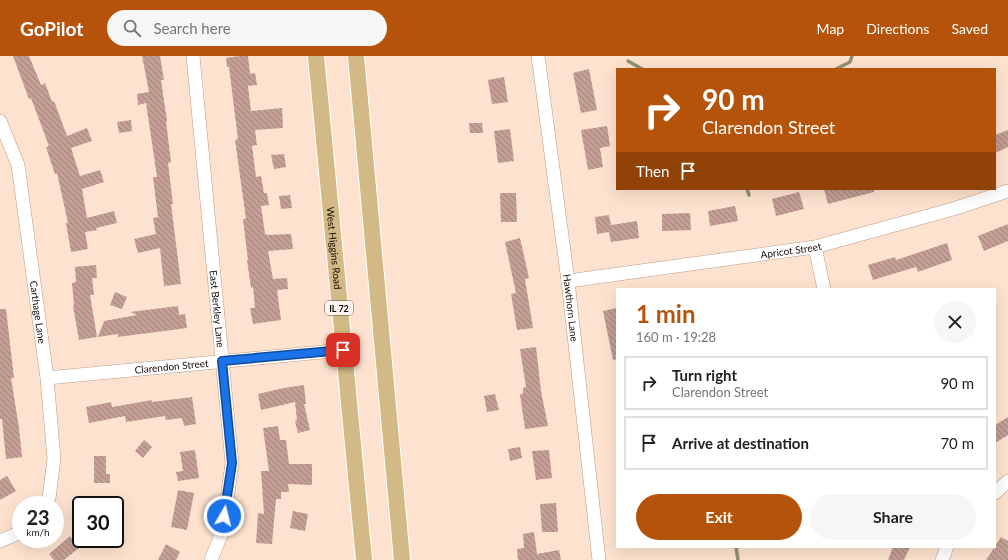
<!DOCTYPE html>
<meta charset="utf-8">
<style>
:root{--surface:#fff;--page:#f6f6f6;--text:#202124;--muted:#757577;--line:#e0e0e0;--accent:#b45309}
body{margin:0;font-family:Lato,sans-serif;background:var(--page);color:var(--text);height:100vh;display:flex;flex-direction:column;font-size:15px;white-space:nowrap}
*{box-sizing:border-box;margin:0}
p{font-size:13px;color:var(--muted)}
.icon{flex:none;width:22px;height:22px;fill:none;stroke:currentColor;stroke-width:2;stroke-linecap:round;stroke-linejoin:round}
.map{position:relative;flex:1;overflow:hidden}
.details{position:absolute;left:616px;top:232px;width:380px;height:260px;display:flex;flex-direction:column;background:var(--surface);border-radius:0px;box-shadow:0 4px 16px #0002}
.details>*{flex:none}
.banner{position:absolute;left:616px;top:12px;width:380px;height:122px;border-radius:0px;box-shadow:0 4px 16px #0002;background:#b45309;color:#fff;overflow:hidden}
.speed{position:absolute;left:12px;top:440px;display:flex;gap:8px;font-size:20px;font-weight:700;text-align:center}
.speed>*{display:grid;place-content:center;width:52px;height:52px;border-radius:50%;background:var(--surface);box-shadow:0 4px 16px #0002;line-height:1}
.speed small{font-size:10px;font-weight:400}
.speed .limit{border:2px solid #111;border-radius:6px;background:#fff;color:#111}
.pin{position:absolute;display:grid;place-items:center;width:34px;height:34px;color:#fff;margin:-17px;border-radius:8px;box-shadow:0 2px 6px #0006}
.me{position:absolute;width:44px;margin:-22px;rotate:8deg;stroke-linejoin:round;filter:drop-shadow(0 0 3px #0008)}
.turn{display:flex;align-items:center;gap:14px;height:84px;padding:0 20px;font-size:18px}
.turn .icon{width:52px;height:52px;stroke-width:2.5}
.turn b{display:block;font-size:28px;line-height:34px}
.then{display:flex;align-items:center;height:38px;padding:0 20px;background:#0003;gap:8px;font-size:15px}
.round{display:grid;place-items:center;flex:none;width:42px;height:42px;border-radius:21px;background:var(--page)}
.headline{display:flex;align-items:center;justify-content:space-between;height:68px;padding:0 20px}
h1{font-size:24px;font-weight:700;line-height:30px;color:var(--accent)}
.action{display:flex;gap:8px;margin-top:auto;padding:8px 20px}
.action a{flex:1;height:46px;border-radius:24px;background:var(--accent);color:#fff;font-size:16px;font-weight:700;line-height:46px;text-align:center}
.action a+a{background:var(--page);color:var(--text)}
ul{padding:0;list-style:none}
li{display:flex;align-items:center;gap:12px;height:54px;margin:0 8px 6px;padding:0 12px;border:2px solid var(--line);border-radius:0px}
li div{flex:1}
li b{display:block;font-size:15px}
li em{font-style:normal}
header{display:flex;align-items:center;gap:24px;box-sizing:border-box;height:56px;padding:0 20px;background:var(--accent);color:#fff}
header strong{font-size:19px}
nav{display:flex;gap:22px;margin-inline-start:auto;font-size:14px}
.search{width:280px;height:36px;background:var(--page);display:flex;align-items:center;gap:10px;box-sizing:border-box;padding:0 14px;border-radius:22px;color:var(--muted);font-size:15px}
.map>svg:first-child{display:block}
</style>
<header>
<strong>GoPilot</strong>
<div class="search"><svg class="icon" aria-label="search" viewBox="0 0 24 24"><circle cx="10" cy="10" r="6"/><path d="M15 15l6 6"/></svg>Search here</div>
<nav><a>Map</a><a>Directions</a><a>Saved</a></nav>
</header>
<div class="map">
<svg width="1008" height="504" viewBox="0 0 1008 504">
<defs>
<pattern id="building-back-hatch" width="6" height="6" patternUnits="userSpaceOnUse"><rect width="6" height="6" fill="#c49f96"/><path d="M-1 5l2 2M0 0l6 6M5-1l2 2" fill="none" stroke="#9e8078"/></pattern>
</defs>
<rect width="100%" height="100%" fill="#fde3cf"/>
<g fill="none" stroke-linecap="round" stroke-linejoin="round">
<!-- stream -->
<g stroke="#919070" stroke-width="3.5">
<polyline points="628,5 642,13"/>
<polyline points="836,13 850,6 852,0"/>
<polyline points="747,133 749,139"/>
<polyline points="736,491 738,504"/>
</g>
</g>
<!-- building -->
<g fill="url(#building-back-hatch)">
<polygon points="13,0 29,0 41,29 45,27 52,46 54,45 67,80 87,72 92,85 71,92 80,120 100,114 104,126 82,133 87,162 114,155 117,167 96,172 97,174 85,176 88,193 71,196 66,167 68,167 57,117 55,118 46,91 49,90 31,42 29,43"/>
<polygon points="142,0 160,0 164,24 161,24 167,65 166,65 171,106 168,107 173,148 171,148 181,228 164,230 160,192 138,197 134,183 156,178 153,162 158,161 153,121 157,121 146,47 138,49 137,38 149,36"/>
<polygon points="239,0 248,0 250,18 255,17 257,29 248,30 251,55 282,52 283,72 255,74 257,89 252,90 256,121 261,120 264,137 267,137 269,149 261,150 265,178 267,178 267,179 291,178 293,193 268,195 273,223 287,222 288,233 277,234 281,264 253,268 250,252 255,252 253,231 251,232 247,204 248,204 243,163 246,163 235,84 238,83 229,11 227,11 226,2"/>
<polygon points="589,13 597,54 581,57 573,17"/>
<polygon points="504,21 508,46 492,48 488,24"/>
<polygon points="131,64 132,75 119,77 117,66"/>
<polygon points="469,67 482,67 483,77 470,77"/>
<polygon points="607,70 610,90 600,92 603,111 588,114 581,74"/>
<polygon points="510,73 514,105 498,107 494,75"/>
<polygon points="1008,74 1008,91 995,97 995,79"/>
<polygon points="284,98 286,111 274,113 271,99"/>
<polygon points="824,133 874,133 874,136 828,148"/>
<polygon points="799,136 804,153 776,160 772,143"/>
<polygon points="500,137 516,137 517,166 501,166"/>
<polygon points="290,139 292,152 281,153 279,140"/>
<polygon points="735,150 738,165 710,170 708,155"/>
<polygon points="690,157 691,174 662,175 662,158"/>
<polygon points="609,159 611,169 637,165 639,182 611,186 609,176 597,178 595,161"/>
<polygon points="1008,168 1008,185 984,195 978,180"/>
<polygon points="520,182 529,222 525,223 533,272 517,274 511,238 516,237 505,186"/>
<polygon points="947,187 952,204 918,216 916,211 873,224 868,209 895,201 896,204"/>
<polygon points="96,209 97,222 92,222 94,239 90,239 97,281 79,284 73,250 74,249 72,227 76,226 75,211"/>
<polygon points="115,236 127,241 122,253 110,249"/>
<polygon points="178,250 179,259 185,258 187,272 118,281 118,278 98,281 104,265 137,259 130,256"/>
<polygon points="617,252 617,303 613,304 603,255"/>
<polygon points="0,253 6,253 14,322 11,322 19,372 22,401 6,403 2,363 0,363"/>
<polygon points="536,291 541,335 548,370 525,373 520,338 523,338 523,332 526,331 520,293"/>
<polygon points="304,329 306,348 304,348 310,374 298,377 295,365 297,364 295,346 261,354 258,338 284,332"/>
<polygon points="495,338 499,354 487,356 484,340"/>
<polygon points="192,341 196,368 184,370 182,362 166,364 165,360 126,366 125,360 89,367 86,351 111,346 112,351 152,344 152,346"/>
<polygon points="1008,361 1008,379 995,387 995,369"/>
<polygon points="278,370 280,384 286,384 289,408 312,408 312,429 288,428 289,436 281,436 281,443 276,443 272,488 256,487 258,457 264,458 261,415 269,415 263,372"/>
<polygon points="144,384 152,391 143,402 135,395"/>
<polygon points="520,391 522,402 510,405 508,393"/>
<polygon points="195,394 199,422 178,425 176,416 183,415 180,396"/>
<polygon points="549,394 552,422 536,424 532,395"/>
<polygon points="94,400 106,400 106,418 110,418 110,427 94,427"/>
<polygon points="7,420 16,435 0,444 0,424"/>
<polygon points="178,434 194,437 187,474 171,471"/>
<polygon points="556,447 558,476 542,476 540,448"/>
<polygon points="293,455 308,458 305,475 290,472"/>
<polygon points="534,476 537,498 559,494 561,504 518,504 517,493 524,492 523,478"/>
<polygon points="70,480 79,492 64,504 54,504 49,498"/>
<polygon points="1001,481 1008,485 1008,504 986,504"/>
<polygon points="166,488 180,496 176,504 158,504"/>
<polygon points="893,491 910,491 904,504 888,504"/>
</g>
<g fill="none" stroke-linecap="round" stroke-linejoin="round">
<defs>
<g id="minor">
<path id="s1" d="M 193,0 L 232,407 L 223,474 L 211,504"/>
<path id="s2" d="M 538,0 L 568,225 L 599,504"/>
<path id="s3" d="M 0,65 L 18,109 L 47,322 L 54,403 L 49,442 L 43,449"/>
<polyline points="815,191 824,233"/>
<path id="s4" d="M 568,225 L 815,191 L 953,153 L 1008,135"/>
<path id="s5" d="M 47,322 L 343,294"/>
<polyline points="995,437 1008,425"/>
<polyline points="0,485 21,476"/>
<polyline points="942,504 947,491"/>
</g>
<g id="major">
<path id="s6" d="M 316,0 L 364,504"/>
<polyline points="356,0 402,504"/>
</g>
</defs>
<!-- minor casing -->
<use href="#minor" stroke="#ba9b84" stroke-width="14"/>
<!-- major casing -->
<use href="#major" stroke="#fff" stroke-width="18"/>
<!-- minor -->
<use href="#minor" stroke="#fff" stroke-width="13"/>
<!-- major -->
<use href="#major" stroke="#d3b985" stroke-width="16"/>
</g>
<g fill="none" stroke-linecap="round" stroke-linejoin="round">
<defs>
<polyline id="route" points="224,460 232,407 222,305 343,294"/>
</defs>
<!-- route casing -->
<use href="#route" stroke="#114b97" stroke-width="10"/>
<!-- route -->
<use href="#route" stroke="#1a73e8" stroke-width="7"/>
</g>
<g text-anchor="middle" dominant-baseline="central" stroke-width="3" stroke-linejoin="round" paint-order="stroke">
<!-- shield labels -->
<rect fill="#fbf4ef" stroke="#59504a" stroke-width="1" x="325" y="245" width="28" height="14" rx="3"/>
<g font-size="9" font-weight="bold" fill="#130903">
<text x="339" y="252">IL 72</text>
</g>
<!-- street labels -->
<g font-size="10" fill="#130903" stroke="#fbf4ef">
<text stroke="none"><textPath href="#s6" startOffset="193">West Higgins Road</textPath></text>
<text stroke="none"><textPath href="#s4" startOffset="225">Apricot Street</textPath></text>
<text stroke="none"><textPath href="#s2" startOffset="254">Hawthorn Lane</textPath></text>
<text stroke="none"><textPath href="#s1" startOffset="254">East Berkley Lane</textPath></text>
<text stroke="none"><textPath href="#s3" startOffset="196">Carthage Lane</textPath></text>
<text stroke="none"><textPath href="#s5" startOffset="125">Clarendon Street</textPath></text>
</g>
</g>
</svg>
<div class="speed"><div>23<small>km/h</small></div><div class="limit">30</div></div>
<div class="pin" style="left:343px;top:294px;background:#d93025"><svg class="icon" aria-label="arrive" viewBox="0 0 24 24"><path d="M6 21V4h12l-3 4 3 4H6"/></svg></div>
<svg class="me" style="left:224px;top:460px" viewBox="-20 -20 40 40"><circle r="17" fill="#1a73e8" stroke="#fff" stroke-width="3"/><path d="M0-11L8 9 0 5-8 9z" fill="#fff"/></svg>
<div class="banner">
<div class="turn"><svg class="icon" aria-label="right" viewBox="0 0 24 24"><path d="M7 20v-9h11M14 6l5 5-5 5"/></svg><div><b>90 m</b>Clarendon Street</div></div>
<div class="then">Then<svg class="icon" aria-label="arrive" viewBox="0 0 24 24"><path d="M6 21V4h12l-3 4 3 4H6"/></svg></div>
</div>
<section class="details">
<div class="headline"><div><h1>1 min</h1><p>160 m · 19:28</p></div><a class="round"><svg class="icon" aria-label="close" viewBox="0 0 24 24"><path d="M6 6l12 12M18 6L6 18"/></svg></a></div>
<ul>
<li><svg class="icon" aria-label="right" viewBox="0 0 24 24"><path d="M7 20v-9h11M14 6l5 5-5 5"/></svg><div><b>Turn right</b><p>Clarendon Street</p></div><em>90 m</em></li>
<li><svg class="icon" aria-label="arrive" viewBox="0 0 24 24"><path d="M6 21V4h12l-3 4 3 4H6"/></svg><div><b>Arrive at destination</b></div><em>70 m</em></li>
</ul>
<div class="action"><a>Exit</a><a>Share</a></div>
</section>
</div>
